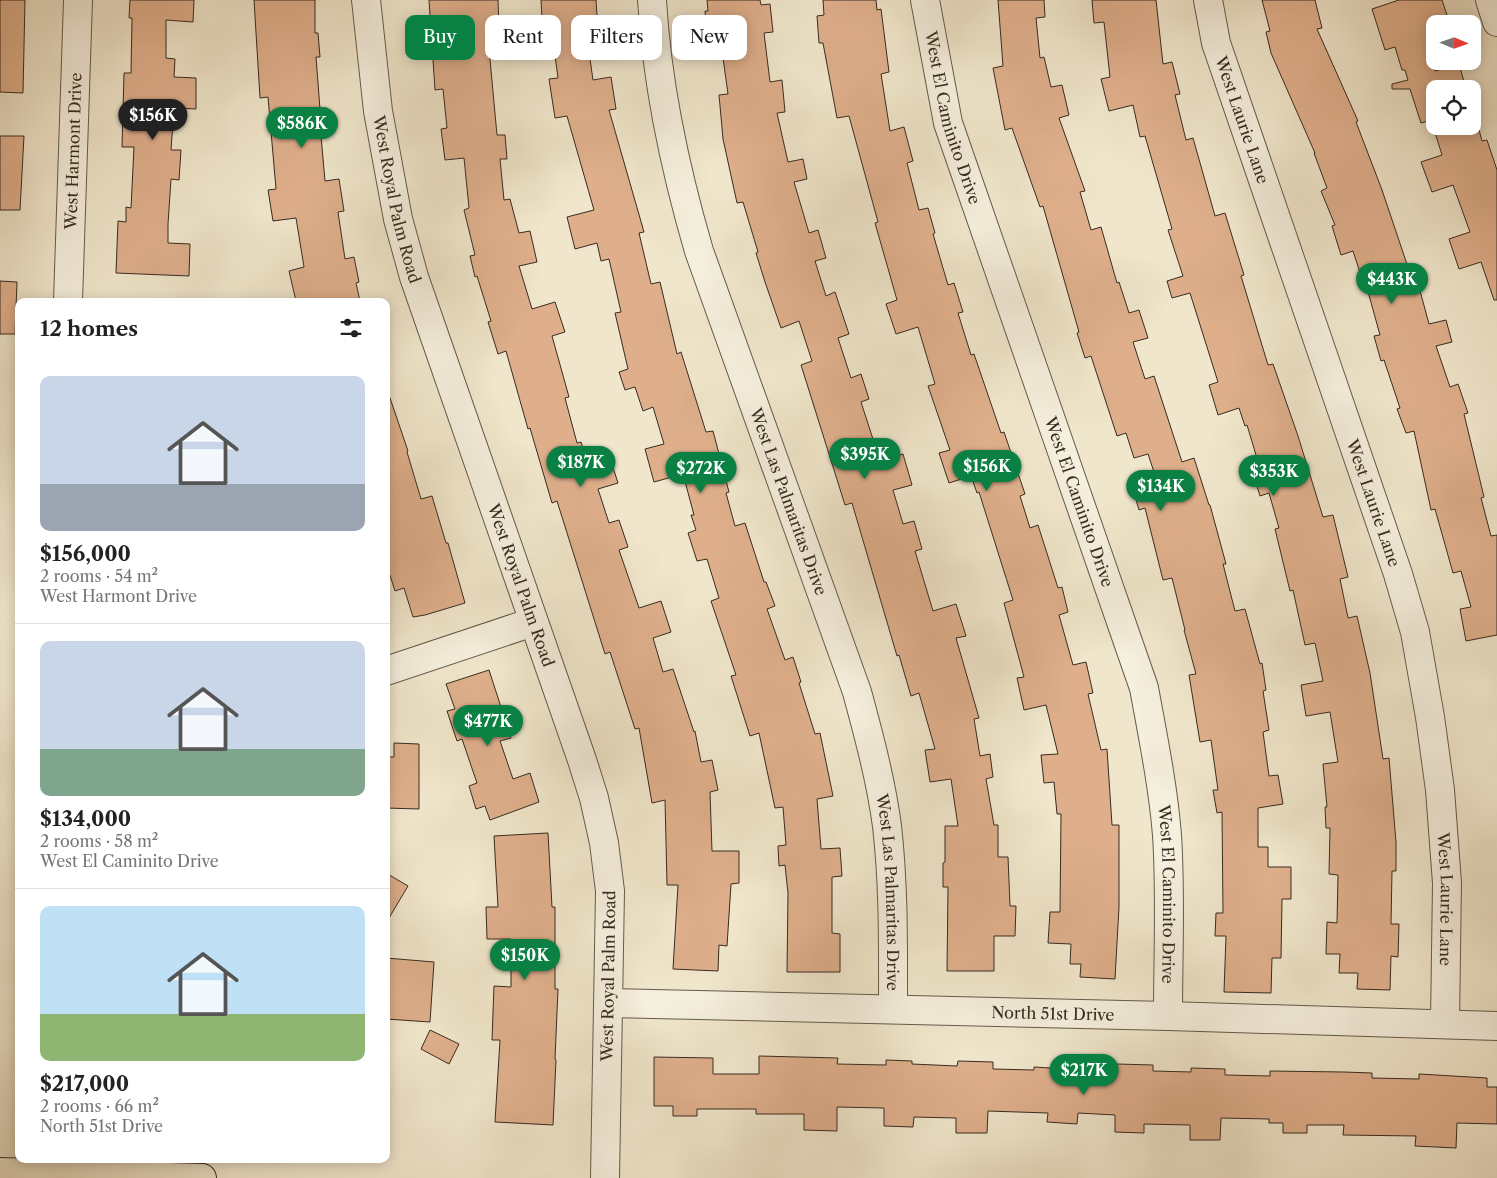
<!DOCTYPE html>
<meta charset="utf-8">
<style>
body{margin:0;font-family:"Libre Caslon Text",serif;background:#f2f2f2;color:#222;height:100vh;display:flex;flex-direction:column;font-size:19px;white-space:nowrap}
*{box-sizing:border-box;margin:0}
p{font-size:16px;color:#767676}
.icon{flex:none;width:28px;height:28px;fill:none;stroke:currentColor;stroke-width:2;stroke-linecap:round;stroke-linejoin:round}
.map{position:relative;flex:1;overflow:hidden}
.details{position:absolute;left:15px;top:298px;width:375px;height:865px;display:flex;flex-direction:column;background:#fff;border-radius:10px;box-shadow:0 2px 12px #0003}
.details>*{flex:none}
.hud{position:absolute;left:405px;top:15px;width:475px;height:45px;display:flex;gap:10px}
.needle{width:32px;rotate:92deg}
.fabs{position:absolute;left:1426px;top:15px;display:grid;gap:10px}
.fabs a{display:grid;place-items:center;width:55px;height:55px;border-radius:10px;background:#fff;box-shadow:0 2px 12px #0003;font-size:25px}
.price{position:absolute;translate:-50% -42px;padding:0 11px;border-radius:18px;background:#0b8043;color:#fff;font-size:16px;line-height:32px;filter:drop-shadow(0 1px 2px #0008)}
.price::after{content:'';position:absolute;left:50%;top:30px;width:15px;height:11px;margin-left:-8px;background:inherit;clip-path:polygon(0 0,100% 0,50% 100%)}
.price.selected{background:#222;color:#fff}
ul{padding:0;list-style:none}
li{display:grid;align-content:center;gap:10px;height:265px;padding:0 25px}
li+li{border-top:1px solid #e0e0e0}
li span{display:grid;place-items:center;height:155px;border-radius:10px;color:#555}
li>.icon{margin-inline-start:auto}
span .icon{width:90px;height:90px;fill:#fffc;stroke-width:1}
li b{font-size:21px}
h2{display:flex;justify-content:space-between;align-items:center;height:60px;padding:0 25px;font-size:21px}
.tag{padding:0 18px;border-radius:10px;background:#fff;box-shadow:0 2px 12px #0003;font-size:18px;line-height:45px}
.tag.selected{background:#0b8043;color:#fff}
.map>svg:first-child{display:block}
</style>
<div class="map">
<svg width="1497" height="1178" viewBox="0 0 1497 1178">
<rect width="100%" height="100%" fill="#f0e6cb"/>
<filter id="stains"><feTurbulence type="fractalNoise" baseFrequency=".004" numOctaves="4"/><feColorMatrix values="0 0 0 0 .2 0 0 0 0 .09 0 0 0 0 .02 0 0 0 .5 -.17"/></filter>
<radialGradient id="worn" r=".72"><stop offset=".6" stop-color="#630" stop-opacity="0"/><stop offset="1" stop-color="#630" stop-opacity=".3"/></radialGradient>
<!-- building -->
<path fill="#dfaf8c" stroke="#372b22" d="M0,0h25l-2,93 -23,-1z
M130,0h64l-1,22 -27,-2v38l9,1 -1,18 22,1v31l-22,-1 -3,42h10l-2,30 -8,-1 -3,45v19l22,1 -1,32 -73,-3 2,-52 8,1v-15l5,1 3,-61h-12l2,-74h7l1,-55h-3z
M254,0h61v33h3l2,24h-4l4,52 7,-1 2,27 -8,1 4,45 14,-2 5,32 -6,1 7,47 9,-2 5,25 -3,1 4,18h-64l-7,-30 15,-4 -8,-49 -23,3 -5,-31 8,-1 -8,-92 -8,1z
M429,0h69l1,27h-12l10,108h8l2,24h-7l4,41 6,-1 9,34 11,-2 7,31 -18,4 13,43 23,-7 10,30 -13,4 17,61 -4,1 12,45 4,-1 5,16 22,-6 10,31 -20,6 11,34 10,-3 9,27 -9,3 20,58 22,-7 10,31 -18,6 10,34 10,-3 21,63 1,-1 6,31 11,-2 6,30 -8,2 2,59h27v32l-8,1 -4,62 -8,-1 -1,26 -45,-2 5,-84h-11l-2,-85 -13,3 -13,-75 -4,1 -25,-77 -5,2 -48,-153 -5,2 -22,-75 -2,1 -22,-78 -8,3 -10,-32 3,-1 -14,-45 -2,1 -5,-21 5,-1 -11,-45 5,-2 -5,-50 -19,2 -4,-31 6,-1 -4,-39 -8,1z
M541,0h55l2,31h-12l7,49 18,-3 5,32 -7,1 35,122 -5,1 12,51 9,-2 17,72 4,-2 25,80 7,-1 16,61 -3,1 9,33 10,-3 19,59h2l9,24 -8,3 18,51 8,-3 8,25 -2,1 16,51 5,-1 13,63 -16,3 4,50 19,-1 2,28 -10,1v56l8,1v38h-53l1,-79 -3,-28 -6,1 -1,-20 8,-1 -3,-38 -8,1 -16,-75 -9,3 -19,-60 5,-1 -25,-74 8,-3 -12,-39 -10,2 -9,-28 8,-3 -5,-15h3l-11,-41 -29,8 -9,-33 19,-5 -11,-37 -10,4 -8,-24 -10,3 -6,-18 9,-3 -13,-56 6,-1 -12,-53 -8,2 -4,-18 -22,6 -8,-32 27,-7 -27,-94 -12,2 -6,-39 9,-1 -6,-45 -9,1z
M707,0h53l1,5 9,-1 3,28 -9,1 6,49 12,-2 3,32 -8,1 11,49 15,-3 4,20 -13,3 15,51 9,-3 8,28 -11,3 11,35 9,-4 14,42 -11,4 13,40 10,-4 8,25 -8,3 19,59 23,-7 9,31 -19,5 10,34 11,-3 8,28 -7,2 18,60 23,-7 10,32 -10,2 23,80 -5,1 6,37 10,-2 3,23 -7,2 8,46h4v32h10l2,49h6l-1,30h-21v35h-47l1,-84h-5v-24l2,-1v-36h13l-7,-47 -21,3 -5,-32 10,-1 -16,-56 -8,3 -12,-41 -2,1 -45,-153 -7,2 -44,-140 11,-4 -13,-40 -18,7 -16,-46 -9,-29 2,-1 -15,-50 -6,1 -14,-64 -4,-44 9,-1 -8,-58 -13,2 -2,-27h3z
M823,0h53l1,10 4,-1 8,63 -8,2 9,57 14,-4 9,34 -6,2 12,47 9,-2 7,25 -2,1 15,51 6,-2 9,29 -5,1 13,42 3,-1 27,79 3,-1 21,62 -5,2 10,32 8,-3 20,63 4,-1 6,25 -9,3 14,50 13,-3 7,31 -5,1 13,56 6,-1 5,76h7v82l-4,72 -35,-2 1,-13h-11l1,-20 -23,-1 2,-31h10l1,-98h-4l-3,-32 -10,1 -3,-28 17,-1 -12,-49 -22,5 -7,-32 7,-1 -20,-74 9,-3 -34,-108 -2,1 -6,-17 -22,7 -10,-30 11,-3 -22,-64 7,-2 -17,-57 -22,7 -10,-30 11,-4 -22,-77 3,-1 -29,-106 -12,2 -14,-75h-4l-2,-27 7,-1z
M998,0h46l1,17 -9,1 4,40 4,-1 7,30 11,-2 7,30 -10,3 26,73 -5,1 11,38 10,-3 16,56 2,-1 10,31 10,-3 9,28 -15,4 12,37 9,-3 28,86 12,-4 15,47h1l16,59h-3l12,47 10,-2 15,55 2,-1 4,27 -3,1 6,39 -6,2 6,44 9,-1 5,29 -25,4v39h10v20h23v32h-9l-1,59h-9l-1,35 -47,-1 2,-56h-11l1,-23h7l-1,-101 -5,1 -4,-23h5l-7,-50 -11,2 -11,-67 7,-1 -12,-44h1l-13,-52 -9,2 -18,-72 -6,2 -5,-17 24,-9 -10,-30 -14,4 -8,-25 -9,3 -26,-80 -6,2 -8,-25 2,-1 -36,-126 -3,1 -28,-79 -7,2 -12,-62 10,-2z
M1092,0h64l7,64 9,-2 8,32 -5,1 11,45 7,-2 22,78 10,-3 19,62 -3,1 27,89 5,-1 25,72 25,81 10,-2 15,62 -8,2 8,39 9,-2 13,57 13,86 6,-1 7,84v29h-4l-1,53h8l-1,33 -7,-1 -1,34 -33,-1 1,-16h-19l1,-19h-14l1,-32 10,1 1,-48 -9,-1 1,-46h-4l-1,-21h2l-4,-43 15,-2 -8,-50 -24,4 -5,-31 22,-4 -8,-38 -10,2 -12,-55 -3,1 -15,-62 4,-1 -10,-35 -9,3 -9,-29 8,-2 -12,-40 -2,1 -6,-18 -21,7 -9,-30 9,-3 -28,-89 -18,5 -5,-17 16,-5 -15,-46 4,-1 -27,-93 -5,1 -7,-32 -24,6 -8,-32 9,-2 -6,-55 -10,1z
M1262,0h53l7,28 -5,1 41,92 -2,1 26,68 33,98 4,-1 10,37 17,-4 6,22 -16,4 14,41 8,-3 10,29 -4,1 20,83 -3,1 10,38 6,-1v100l-31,6 -6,-32 11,-2 -10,-36 -8,2 -18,-64 -4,1 -17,-79 -8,2 -9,-24 3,-1 -16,-48 -3,1 -7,-25 6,-1 -13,-47h-2l-12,-37 -12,4 -9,-29 3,-1 -14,-34 6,-3 -13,-35h1l-44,-100 -5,-21 4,-1z
M1399,0h43l8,24h-15v47l24,-7 7,25h-31v30l-14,4 -11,-34h-18v-5l16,-4 -3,-10h-3l-7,-23 -10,3 -13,-41z
M1433,126h45l4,15 5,-1 10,30v130h-3l-13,-38 -22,7 -10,-30 21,-7 -17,-47 -21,7 -11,-30 21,-7z
M0,136h24l-4,74h-20z
M0,281l17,1 -2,52h-15z
M389,395l19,56 -1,1 14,47 11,-3 14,47h2l17,60 -40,12 -12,2 -9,-29 -9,3 -9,-28v-167z
M489,670l22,68 -11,3 13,38 17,-6 9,29 -49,18 -5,-14 -9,3 -7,-23 8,-3 -15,-44 -5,2 -10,-30 8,-2 -9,-25z
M394,743l25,1v65l-33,-1v-51h8z
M548,833l4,74h3v82h3l-3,70 1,1 -3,65 -58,-3 5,-82h-8l2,-54 17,1v-48h-24l-1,-32h12l-4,-71z
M386,873l22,13 -22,37z
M386,958l48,4 -4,60 -44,-3z
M430,1030l29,14 -10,20 -28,-15z
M759,1056l79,2 -1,6 49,1v-5l26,1v3l45,2 1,-5 35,1v7l41,1v-3l82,5 1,-8 36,1v6l38,1v-4l34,1v6l45,1v-5l74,1 28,1v5l47,1v-5l68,4v9h10v37l-40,-1 -1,25 -41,-2 1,-10 -73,-1 1,-10h-37v8h-24v-10h-14v-4l-48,-1 -1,22h-30v-15l-46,-1v9l-29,-1v-17l-37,-2 -1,11 -30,-2 1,-9 -60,-2 -1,22h-31v-15l-42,-1 -1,10 -29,-1v-18l-47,-1v24l-33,-1v-16h-48v-5h-59v7h-24v-10h-19v-49l59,1v16h46z"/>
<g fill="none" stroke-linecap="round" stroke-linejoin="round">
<defs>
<g id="minor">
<path id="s1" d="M366,0l12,111 20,108 16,58 168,483 12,38 10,45 6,48 -5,287"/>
<path id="s2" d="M652,0c5,86 23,169 47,251l158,441c12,44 24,89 30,134 7,61 6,122 6,183"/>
<path id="s3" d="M925,0l23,123 196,565c9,49 19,98 23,147 4,60 1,121 1,181"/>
<path id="s4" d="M1208,0l8,43 182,531 17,58 15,85 10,73 7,93 -2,140"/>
<path d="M1490,0l7,22"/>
<path id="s5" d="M68,301l10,-301"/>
<path d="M386,671l147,-49"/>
<path id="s6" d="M609,1003l559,13 329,10"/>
</g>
<path id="major" d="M0,1172l202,6"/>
</defs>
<!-- minor casing -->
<use href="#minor" stroke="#655a4c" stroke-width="30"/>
<!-- major casing -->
<use href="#major" stroke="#372b22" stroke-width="30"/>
<!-- minor -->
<use href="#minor" stroke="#f5efdd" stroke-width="28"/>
<!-- major -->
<use href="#major" stroke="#f0e6cb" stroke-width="28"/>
</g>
<g text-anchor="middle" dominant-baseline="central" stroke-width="4" stroke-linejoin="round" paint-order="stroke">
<!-- street labels -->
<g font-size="16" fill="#372b22" stroke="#f5efdd">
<text stroke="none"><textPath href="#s3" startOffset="121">West El Caminito Drive</textPath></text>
<text stroke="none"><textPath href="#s4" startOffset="125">West Laurie Lane</textPath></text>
<text stroke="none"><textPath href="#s5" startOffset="150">West Harmont Drive</textPath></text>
<text stroke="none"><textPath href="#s1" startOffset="202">West Royal Palm Road</textPath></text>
<text stroke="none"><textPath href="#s2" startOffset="522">West Las Palmaritas Drive</textPath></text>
<text stroke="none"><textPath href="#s3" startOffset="526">West El Caminito Drive</textPath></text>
<text stroke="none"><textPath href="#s4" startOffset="530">West Laurie Lane</textPath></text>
<text stroke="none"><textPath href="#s1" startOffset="608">West Royal Palm Road</textPath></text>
<text stroke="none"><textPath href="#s2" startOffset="928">West Las Palmaritas Drive</textPath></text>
<text stroke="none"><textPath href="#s3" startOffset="931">West El Caminito Drive</textPath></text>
<text stroke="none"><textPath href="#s4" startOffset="935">West Laurie Lane</textPath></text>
<text transform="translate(608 976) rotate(-89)">West Royal Palm Road</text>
<text stroke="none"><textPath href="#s6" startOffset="444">North 51st Drive</textPath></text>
</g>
</g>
<rect width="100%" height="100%" filter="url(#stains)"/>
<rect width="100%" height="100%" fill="url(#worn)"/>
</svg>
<div class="fabs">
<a><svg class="needle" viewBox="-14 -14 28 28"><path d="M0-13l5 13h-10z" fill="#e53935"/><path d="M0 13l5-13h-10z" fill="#767676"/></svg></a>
<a><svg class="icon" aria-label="locate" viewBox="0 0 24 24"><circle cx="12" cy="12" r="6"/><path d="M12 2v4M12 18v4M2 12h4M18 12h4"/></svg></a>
</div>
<b class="price selected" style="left:153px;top:141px">$156K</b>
<b class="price" style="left:302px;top:149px">$586K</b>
<b class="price" style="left:1392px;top:305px">$443K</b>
<b class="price" style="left:865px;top:480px">$395K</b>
<b class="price" style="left:581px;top:488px">$187K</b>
<b class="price" style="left:987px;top:492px">$156K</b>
<b class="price" style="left:701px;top:494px">$272K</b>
<b class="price" style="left:1274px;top:497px">$353K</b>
<b class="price" style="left:1161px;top:512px">$134K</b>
<b class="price" style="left:488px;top:747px">$477K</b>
<b class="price" style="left:525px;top:981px">$150K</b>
<b class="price" style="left:1084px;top:1096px">$217K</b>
<div class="hud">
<a class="tag selected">Buy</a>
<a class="tag">Rent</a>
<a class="tag">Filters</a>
<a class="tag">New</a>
</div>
<section class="details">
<h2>12 homes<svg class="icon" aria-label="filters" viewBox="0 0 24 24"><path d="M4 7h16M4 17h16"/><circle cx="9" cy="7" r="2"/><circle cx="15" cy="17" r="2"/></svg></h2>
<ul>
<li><span style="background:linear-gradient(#c9d6e8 70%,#9aa5b1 0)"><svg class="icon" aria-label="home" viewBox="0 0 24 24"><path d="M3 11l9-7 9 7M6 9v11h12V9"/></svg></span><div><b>$156,000</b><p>2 rooms · 54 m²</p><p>West Harmont Drive</p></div></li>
<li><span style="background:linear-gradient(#c9d6e8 70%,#7fa58c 0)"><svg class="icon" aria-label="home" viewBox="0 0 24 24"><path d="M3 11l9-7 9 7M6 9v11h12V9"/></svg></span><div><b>$134,000</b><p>2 rooms · 58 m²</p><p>West El Caminito Drive</p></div></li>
<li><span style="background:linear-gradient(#bfe0f5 70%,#8fb573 0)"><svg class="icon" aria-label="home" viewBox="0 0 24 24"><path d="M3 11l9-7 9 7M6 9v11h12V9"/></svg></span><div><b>$217,000</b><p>2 rooms · 66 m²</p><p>North 51st Drive</p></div></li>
</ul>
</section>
</div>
